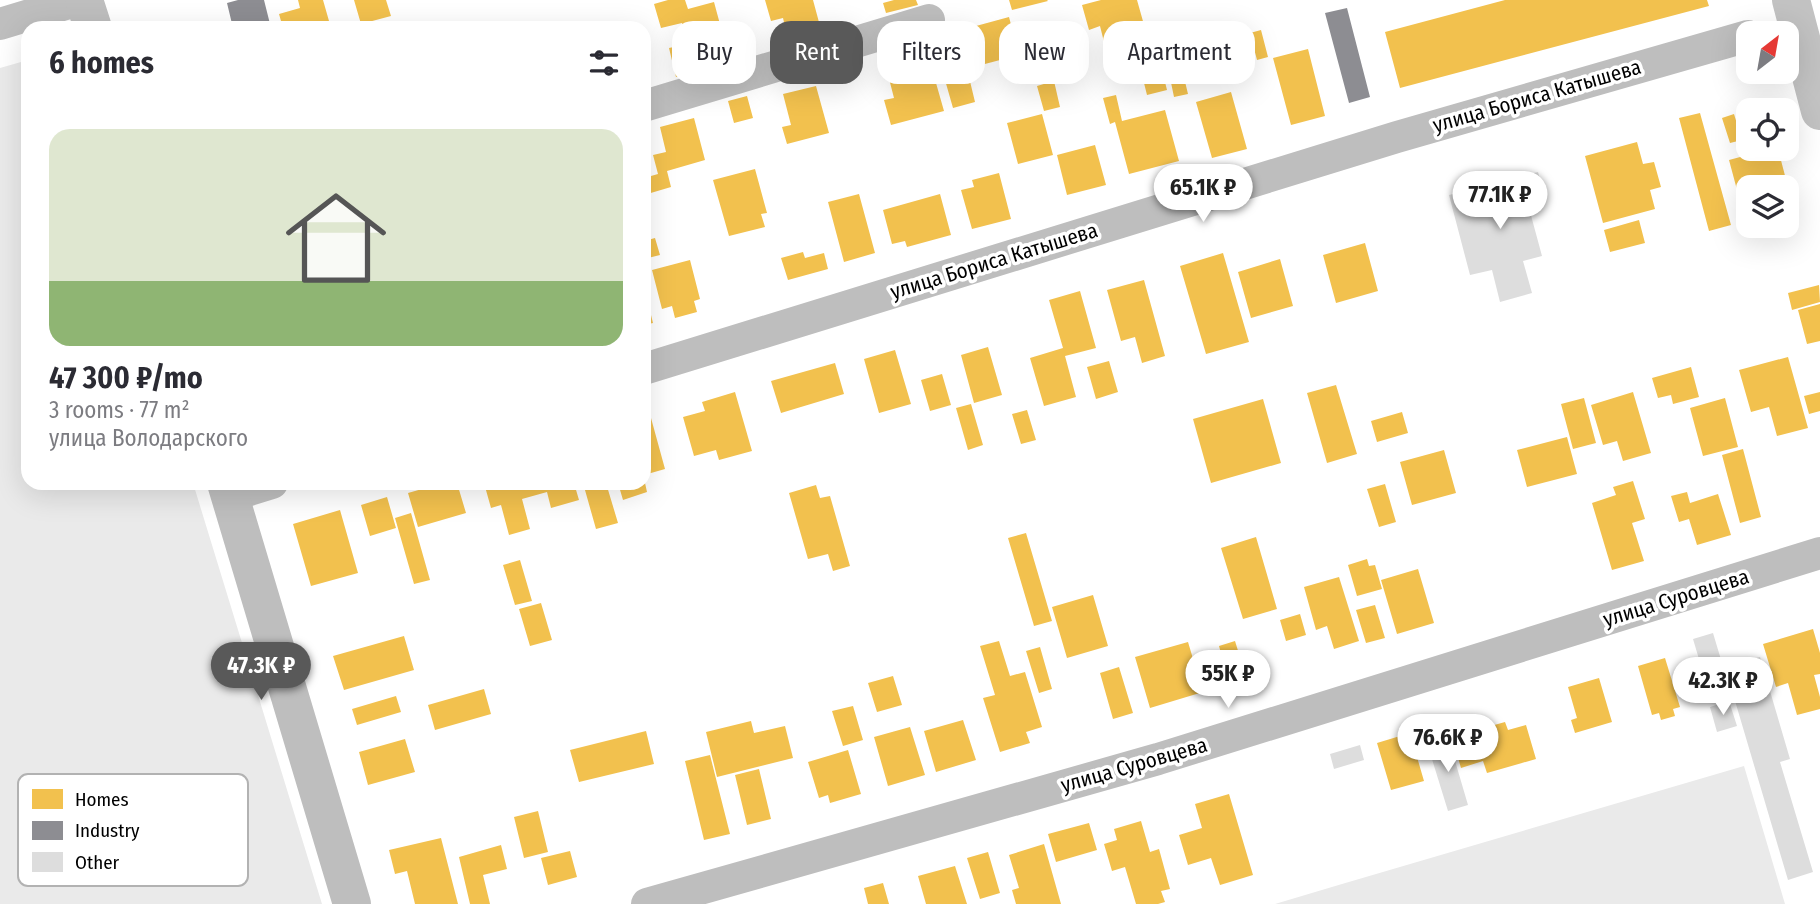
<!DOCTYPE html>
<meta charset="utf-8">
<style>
body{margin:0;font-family:"Fira Sans Condensed",sans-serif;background:#f2f2f3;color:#2b2b33;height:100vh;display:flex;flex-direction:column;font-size:26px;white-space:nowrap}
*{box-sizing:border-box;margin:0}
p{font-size:23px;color:#7c7c81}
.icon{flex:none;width:38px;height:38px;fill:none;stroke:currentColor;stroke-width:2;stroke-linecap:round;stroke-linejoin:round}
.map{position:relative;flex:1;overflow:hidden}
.side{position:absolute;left:21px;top:21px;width:630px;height:469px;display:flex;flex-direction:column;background:#fff;border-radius:21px;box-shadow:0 7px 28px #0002}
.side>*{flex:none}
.top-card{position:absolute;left:672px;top:21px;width:665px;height:63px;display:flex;gap:14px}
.needle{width:46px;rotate:31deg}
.fabs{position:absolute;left:1736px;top:21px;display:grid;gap:14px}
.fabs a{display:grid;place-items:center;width:63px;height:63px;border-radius:14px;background:#fff;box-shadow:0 7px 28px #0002;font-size:35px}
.price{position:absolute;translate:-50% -60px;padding:0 16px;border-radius:24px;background:#fff;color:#222;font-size:23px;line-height:46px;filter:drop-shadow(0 2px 4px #0008)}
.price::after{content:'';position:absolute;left:50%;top:42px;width:21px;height:16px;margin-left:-10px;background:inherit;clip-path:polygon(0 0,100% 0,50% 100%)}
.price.selected{background:#595959;color:#fff}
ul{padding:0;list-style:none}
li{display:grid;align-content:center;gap:14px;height:371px;padding:0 28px}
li+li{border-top:2px solid #e1e1e2}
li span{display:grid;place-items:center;height:217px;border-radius:21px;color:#555}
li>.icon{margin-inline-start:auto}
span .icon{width:126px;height:126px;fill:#fffc;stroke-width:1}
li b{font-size:30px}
h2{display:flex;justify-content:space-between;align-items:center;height:84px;padding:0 28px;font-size:30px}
.tag{padding:0 24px;border-radius:21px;background:#fff;box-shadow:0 7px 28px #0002;font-size:24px;line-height:63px}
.tag.selected{background:#595959;color:#fff}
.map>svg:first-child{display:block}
</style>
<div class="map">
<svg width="1820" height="904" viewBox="0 0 1820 904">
<rect width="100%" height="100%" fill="#fff"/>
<!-- green -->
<path fill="#eaeaea" d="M28,60v423h165l129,421h-322v-836z
M1744,766l41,138h-510l67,-20z"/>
<!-- homes -->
<path fill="#f2c14e" d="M298,0h25l8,28h-48l-4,-14 21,-6z
M354,0h32l5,16 -30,8z
M668,0h17l3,9 26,-7 14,52 -35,9 -11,-40 -21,5 -7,-24z
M765,0h48l7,26 -33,9 -4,-17 -12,3z
M894,0h22l2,5 -32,8 -3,-10z
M1009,0h38l1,1 -36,9z
M1101,0h36l11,39 -42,11 -6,-24 -11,4 -7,-25z
M1505,0h202l2,6 -309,82 -15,-56z
M1009,17l10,38 -53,14 -8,-32 20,-6 -2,-5z
M747,27l7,27 -20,5 -7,-27z
M1261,30l7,27 -11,3 -7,-27z
M683,45l7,28 -14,4 -7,-29z
M1308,49l17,67 -34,9 -18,-67z
M928,55l16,56 -53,14 -7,-25 10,-2 -8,-31z
M1181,65l7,29 -14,3 -6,-29z
M1162,70l5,20 -20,5 -5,-20z
M968,73l7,29 -22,6 -8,-28z
M1054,81l6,26 -16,4 -7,-25z
M816,86l13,47 -42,11 -5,-17 9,-2 -8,-31z
M1231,92l16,57 -35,9 -16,-56z
M1116,95l6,26 43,-11 14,51 -50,13 -14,-52 -5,2 -7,-26z
M747,96l6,22 -19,5 -6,-22z
M1700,113l31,112 -22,6 -30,-113z
M1042,114l11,41 -35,9 -11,-41z
M1734,114l8,26 -12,3 -8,-25z
M694,118l11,42 -38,11 4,16 -27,8v-17l14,-4 -5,-19 13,-3 -6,-25z
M1637,142l6,22 11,-2 7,25 -11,3 5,19 -52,14 -18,-67z
M1095,145l11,40 -39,10 -10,-40z
M1770,149h8l10,38h-40v12l-8,2 -11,-41z
M755,169l12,44 -6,1 4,13 -36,9 -16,-56z
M999,173l12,46 -39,10 -11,-39 13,-3 -2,-7z
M859,194l16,59 -31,9 -16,-60z
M940,194l11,41 -44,12 -2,-6 -13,3 -9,-34z
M1639,220l6,23 -35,9 -6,-22z
M655,238l5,17 -16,4v-18z
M1365,243l13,48 -42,12 -13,-48z
M803,252l2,6 19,-5 4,16 -40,11 -7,-22z
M1223,253l26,89 -43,12 -26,-88z
M1280,259l13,47 -42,12 -13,-46z
M690,260l10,39 -6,2 3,11 -22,6 -3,-12 -10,3 -10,-39z
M1144,280l21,76 -23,7 -7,-26 -14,4 -14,-51z
M1819,285l1,17 -28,8 -4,-17z
M645,291l8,32 -9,2v-33z
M1080,291l16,57 -31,8 11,41 -32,9 -14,-48 33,-10 -14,-48z
M1820,304v37l-13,3 -9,-34z
M988,347l14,48 -28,8 -13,-48z
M895,350l16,54 -32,9 -15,-54z
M1788,357l20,71 -31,8 -8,-29 -18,5 -12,-42z
M1109,361l9,31 -22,7 -9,-32z
M835,363l9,31 -63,19 -10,-32z
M1691,367l8,30 -26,7 -2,-9 -13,3 -6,-20z
M942,374l9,31 -21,6 -9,-31z
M1336,385l21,69 -30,9 -20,-70z
M735,392l17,59 -33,9 -3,-10 -22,6 -11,-39 22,-6 -3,-9z
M1633,392l18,61 -28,8 -6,-20 -14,4 -12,-40z
M1820,392v19l-11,3 -5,-18z
M1584,398l12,45 -23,6 -12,-45z
M1725,398l13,49 -35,9 -13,-48z
M1263,399l18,64 -70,20 -18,-64z
M971,404l12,41 -15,5 -12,-42z
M1027,410l9,30 -15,4 -9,-30z
M1402,412l6,21 -31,9 -6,-21z
M651,418l14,51 -21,6v-55z
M1567,437l10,37 -50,13 -10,-37z
M1743,449l18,68 -21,6 -18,-68z
M1444,450l12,43 -44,12 -12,-43z
M1633,481l12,38 -13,4 12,38 -32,9 -20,-67 24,-8 -3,-8z
M443,483h14l9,30 -48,14 -10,-34z
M484,483h90l5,17 -28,8 -4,-16 -25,7 8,30 -21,6 -8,-30 -10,3z
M583,483h23l12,40 -22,6z
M618,483h27l2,9 -24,8z
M1385,484l11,38 -17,5 -12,-38z
M816,485l4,13 10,-2 20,70 -17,5 -5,-17 -20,5 -19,-66z
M1687,492l3,11 28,-9 13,41 -34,10 -8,-26 -10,3 -8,-26z
M387,497l9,31 -26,8 -9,-31z
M340,510l18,63 -47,13 -18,-62z
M411,513l19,67 -16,4 -19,-66z
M1026,533l26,88 -18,5 -26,-88z
M1256,537l21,72 -34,10 -22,-71z
M1367,559l2,7 6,-1 7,24 -25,7 -9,-31z
M520,560l12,41 -17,4 -12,-40z
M1418,569l16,54 -37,11 -16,-54z
M1339,577l20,64 -25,8 -7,-23 -11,4 -12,-43z
M1093,595l15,51 -41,12 -15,-51z
M541,603l11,37 -22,6 -11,-37z
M1375,605l10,33 -19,5 -10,-33z
M1300,614l6,21 -20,6 -6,-21z
M1813,629l7,24v21l-6,1 6,22v12l-23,6 -9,-32 -12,4 -13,-43z
M404,636l10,34 -70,20 -11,-34z
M999,641l11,35 15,-4 17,55 -16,5 4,11 -30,9 -17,-54 12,-3 -15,-49z
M1235,641l9,29 -17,5 -8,-29z
M1188,642l15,50 -53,16 -15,-51z
M1040,647l12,42 -13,4 -13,-42z
M1665,658l15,49 -7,2 2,7 -14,4 -2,-7 -7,2 -14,-49z
M1119,667l14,46 -20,6 -13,-46z
M893,676l9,29 -25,7 -9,-29z
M1599,678l13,44 -37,11 -4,-13 6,-2 -9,-31z
M484,689l7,25 -56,16 -7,-25z
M396,696l5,16 -44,13 -5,-16z
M853,706l10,34 -20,6 -11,-35z
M963,720l13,40 -40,12 -12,-41z
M751,721l3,12 31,-7 8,32 -76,19 -11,-45z
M1505,722l3,8 18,-5 10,34 -49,14 -4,-12 -22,7 -9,-31z
M910,727l15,48 -37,11 -14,-49z
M646,731l8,33 -75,18 -9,-32z
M1410,733l14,48 -33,9 -14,-47z
M405,739l10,33 -47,13 -9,-33z
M848,750l13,44 -31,9 -2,-8 -9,3 -11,-36z
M710,755l20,79 -26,6 -19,-79z
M759,769l12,50 -24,6 -12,-50z
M1229,794l24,81 -33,10 -9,-27 -23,7 -9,-30 23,-7 -7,-24z
M538,811l10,41 -24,6 -10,-41z
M1141,821l9,31 9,-3 11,40 -9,2 4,11 -7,2h-22l-11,-37 -13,4 -8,-27 13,-4 -3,-11z
M1089,823l8,27 -41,12 -8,-28z
M441,838l17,66h-43l-8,-33 -12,3 -6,-24z
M1044,844l17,60h-45l-4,-14 7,-2 -10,-33z
M501,845l6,24 -24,6 7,29h-20l-11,-47z
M570,851l7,26 -29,8 -7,-27z
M988,852l12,41 -20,6 -13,-41z
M955,866l12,38h-41l-8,-28z
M883,883l6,21h-21l-4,-16z"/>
<!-- industry -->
<path fill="#8d8d92" d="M238,0h26l7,28h-38l-6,-25z
M1347,8l23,89 -21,6 -24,-90z"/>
<!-- building -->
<path fill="#ddd" d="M1538,172l8,31 -17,5 13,48 -19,5 9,32 -32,9 -8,-32 -22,5 -21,-80z
M1713,633l18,60 -16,5 -4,-14 -4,2 -14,-47z
M1760,657l30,102 -10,3 33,110 -25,8 -63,-213z
M1729,701l8,25 -20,6 -7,-25z
M1448,737l20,68 -20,6 -21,-68z
M1360,745l4,15 -30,9 -4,-15z"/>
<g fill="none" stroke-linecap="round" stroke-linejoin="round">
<!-- minor -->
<path stroke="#bebebe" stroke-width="32" d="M0,24l79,-24
M644,106l285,-86
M644,369l753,-232 351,-101
M230,496l42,-13
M647,904l511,-145 662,-206"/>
<!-- tertiary -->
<path stroke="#bebebe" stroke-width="38" d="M84,0l9,28
M226,483l126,421"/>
<!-- secondary -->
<path stroke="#c2c2c2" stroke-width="38" d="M1791,0l29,111"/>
</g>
<g text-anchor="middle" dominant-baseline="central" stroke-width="7" stroke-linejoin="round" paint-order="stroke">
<!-- street labels -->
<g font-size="21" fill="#000" stroke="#fff">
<text transform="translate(1537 96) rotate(-16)">улица Бориса Катышева</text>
<text transform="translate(994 261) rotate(-17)">улица Бориса Катышева</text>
<text transform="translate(1676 598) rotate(-17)">улица Суровцева</text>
<text transform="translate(1134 765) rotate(-16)">улица Суровцева</text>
</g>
</g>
<!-- legend -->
<rect x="18" y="774" width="230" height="112" rx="10" fill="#fff" stroke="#b2b2b2" stroke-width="2"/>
<rect x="32" y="789" width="31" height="20" fill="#f2c14e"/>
<rect x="32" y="821" width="31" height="19" fill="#8d8d92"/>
<rect x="32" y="852" width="31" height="20" fill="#ddd"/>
<g font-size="19" fill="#000">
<text x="75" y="806">Homes</text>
<text x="75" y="837">Industry</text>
<text x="75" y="869">Other</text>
</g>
</svg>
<div class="fabs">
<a><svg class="needle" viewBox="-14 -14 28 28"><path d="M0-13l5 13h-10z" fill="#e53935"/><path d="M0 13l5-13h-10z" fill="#7c7c81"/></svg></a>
<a><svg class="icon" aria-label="locate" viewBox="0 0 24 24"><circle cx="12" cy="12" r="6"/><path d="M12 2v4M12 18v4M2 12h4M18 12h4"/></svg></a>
<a><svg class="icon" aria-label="layers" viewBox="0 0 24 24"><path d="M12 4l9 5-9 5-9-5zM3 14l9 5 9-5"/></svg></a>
</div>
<b class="price" style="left:1203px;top:224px">65.1K ₽</b>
<b class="price" style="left:1500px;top:231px">77.1K ₽</b>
<b class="price selected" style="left:261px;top:702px">47.3K ₽</b>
<b class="price" style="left:1228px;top:710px">55K ₽</b>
<b class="price" style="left:1723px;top:717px">42.3K ₽</b>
<b class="price" style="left:1448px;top:774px">76.6K ₽</b>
<div class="top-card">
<a class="tag">Buy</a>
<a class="tag selected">Rent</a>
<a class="tag">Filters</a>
<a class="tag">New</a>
<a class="tag">Apartment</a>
</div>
<section class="side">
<h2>6 homes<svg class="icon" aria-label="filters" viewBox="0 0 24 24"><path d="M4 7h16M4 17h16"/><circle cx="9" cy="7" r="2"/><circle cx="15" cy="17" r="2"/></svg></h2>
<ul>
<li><span style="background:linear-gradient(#dfe7d0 70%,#8fb573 0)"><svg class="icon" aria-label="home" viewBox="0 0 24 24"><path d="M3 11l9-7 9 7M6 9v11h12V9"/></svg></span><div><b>47 300 ₽/mo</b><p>3 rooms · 77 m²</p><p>улица Володарского</p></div></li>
</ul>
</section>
</div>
